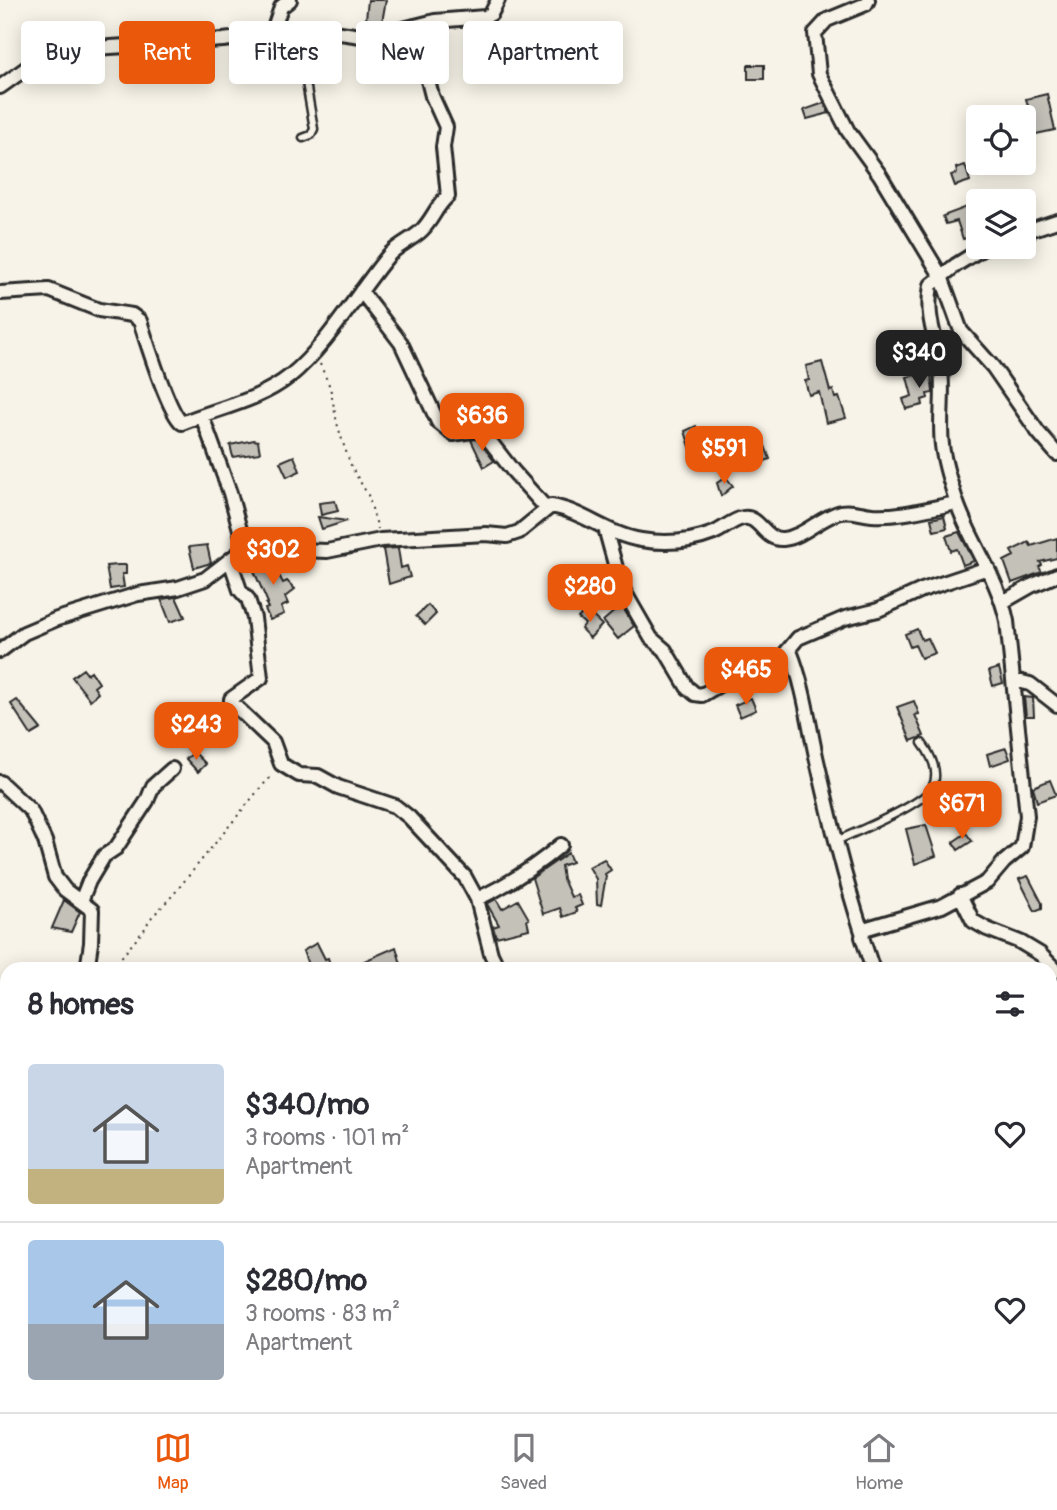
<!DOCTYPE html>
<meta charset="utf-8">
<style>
body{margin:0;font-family:Pangolin,sans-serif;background:#f7f7f7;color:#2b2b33;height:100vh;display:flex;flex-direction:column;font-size:26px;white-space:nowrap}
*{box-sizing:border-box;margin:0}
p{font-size:23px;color:#7c7c81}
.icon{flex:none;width:38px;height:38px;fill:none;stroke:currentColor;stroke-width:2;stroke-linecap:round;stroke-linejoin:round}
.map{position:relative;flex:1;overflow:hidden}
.panel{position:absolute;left:0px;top:962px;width:1057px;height:450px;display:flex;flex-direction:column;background:#fff;border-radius:21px 21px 0 0;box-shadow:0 4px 18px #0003}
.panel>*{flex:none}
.banner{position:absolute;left:21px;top:21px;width:700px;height:63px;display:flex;gap:14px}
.fabs{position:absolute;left:966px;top:105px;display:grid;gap:14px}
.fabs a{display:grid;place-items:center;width:70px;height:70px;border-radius:7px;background:#fff;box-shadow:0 4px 18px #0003;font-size:35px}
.price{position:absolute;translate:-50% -60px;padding:0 16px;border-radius:14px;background:#ea580c;color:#fff;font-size:23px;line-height:46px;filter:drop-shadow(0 2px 4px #0008)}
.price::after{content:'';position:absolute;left:50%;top:42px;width:21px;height:16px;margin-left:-10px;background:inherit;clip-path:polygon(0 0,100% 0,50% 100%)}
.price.selected{background:#222;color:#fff}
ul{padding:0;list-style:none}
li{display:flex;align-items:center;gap:21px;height:175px;padding:0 28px}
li+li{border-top:2px solid #e1e1e2}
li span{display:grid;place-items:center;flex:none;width:196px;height:140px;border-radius:7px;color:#555}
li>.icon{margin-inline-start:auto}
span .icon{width:84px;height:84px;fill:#fffc;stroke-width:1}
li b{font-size:30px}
h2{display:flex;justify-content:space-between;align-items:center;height:84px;padding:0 28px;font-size:30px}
.pill{padding:0 24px;border-radius:7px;background:#fff;box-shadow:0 4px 18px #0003;font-size:24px;line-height:63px}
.pill.selected{background:#ea580c;color:#fff}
.tab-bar{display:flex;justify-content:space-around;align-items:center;height:98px;border-top:2px solid #e1e1e2;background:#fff;font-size:19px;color:#7c7c81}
.tab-bar a{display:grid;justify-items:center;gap:4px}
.tab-bar .selected{color:#ea580c}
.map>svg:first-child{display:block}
</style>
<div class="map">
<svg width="1057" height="1412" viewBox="0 0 1057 1412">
<rect width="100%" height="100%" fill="#f7f3e8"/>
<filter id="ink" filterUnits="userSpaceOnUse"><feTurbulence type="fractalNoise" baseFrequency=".0143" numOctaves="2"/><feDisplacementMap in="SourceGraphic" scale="14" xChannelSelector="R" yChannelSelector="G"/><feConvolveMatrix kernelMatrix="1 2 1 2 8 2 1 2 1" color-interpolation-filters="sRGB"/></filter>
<g filter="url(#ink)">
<!-- building -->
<path fill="#c4c1b9" stroke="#2b2b2b" stroke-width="2" d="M368,0h18l-4,22 -16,-3z
M748,65h16v14h-16z
M1047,94l8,36 -24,5 -6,-28 3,-1 -2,-7z
M824,103l5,10 -22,6 -3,-9z
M965,165l5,16 -15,5 -4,-11 6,-2 -1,-5z
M975,204l3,10v21l-15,4 -6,-18 -11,3 -3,-8z
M822,362l8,29 3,-1 2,8 4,-1 7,21 -20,5 -7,-31 -10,3 -4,-14 4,-1 -3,-14z
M926,373v2l5,-1 2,19 -6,1 1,4 -6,2 1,5 -17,4 -3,-10 9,-3 -5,-19z
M696,426l12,26 -15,4 -8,-25z
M476,439l3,2 15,20 -10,6 -13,-27z
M254,440l4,1 2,12 -27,4 -3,-12z
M765,446l5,13 -17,7 -5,-14z
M294,456l6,15 -13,6 -7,-15z
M726,477l7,9 -12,10 -4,-13z
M335,501l3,10 -17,4 -2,-12z
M944,516l3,12 -13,3 -3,-12z
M318,517l29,4 -25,8z
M959,532l15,29 -11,4 -6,-16 -6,2 -5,-15z
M1057,538v20l-17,4 2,3 -3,2 3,5 -30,11 -8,-22 10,-5 -3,-5 18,-9 2,4z
M207,545l4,18 -17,5 -5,-21z
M398,548l3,20 6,-2 3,11 -21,7 -6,-35z
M262,557l14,1 1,5 -4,1 10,19 4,-2 8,8 -10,8 3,7 -7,3 3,7 -14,6 -5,-11 3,-1 -2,-4 2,-1 -14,-32 3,-2v-10h5z
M118,565h8v9h-4l2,13 -14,2 -4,-23z
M176,597l9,20 -15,5 -9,-23z
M620,603l14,23 -16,13 -15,-18 14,-12 -2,-3z
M428,605l8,9 -11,11 -9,-9z
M586,610l16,15 -12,13 -9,-9 4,-5 -7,-6z
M917,629l5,11 6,-2 7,15 -14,5 -6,-13 -5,2 -5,-13z
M999,668l4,15 -10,3 -4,-15z
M83,669l4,5 4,-3 8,12 -5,4 4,6 -8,7 -18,-23z
M1024,697l9,1 1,18h-8z
M751,698l5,12 -16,7 -5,-12z
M17,700l24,29 -10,6 -20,-31z
M914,701l5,13 -4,1 9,21 -13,5 -14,-34z
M188,732l10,9 -9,9 -9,-10z
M1006,748l4,11 -20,7 -3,-12z
M194,752l12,12 -8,8 -12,-13z
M1050,780l6,15 -19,7 -4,-15z
M926,825l10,31 -21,8 -9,-35z
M966,833l6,8 -14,9 -5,-8z
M568,853l4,9 -11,4 2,13 8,18 7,-2 4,10 -7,3 2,4 -14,5 -3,-9 -17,6 -11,-36z
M604,859l7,11 -6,4 1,2 -5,29 -4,-1 -1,-25 -7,-12z
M1028,876l14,27v5l-7,3 -16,-32z
M496,899l6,10 16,-9 11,19 -2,1 2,9 -33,8 -3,-10 6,-2 -12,-21z
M64,900l16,12 -9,20 -19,-4z
M317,943l8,16 3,-1 4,12h-22l-7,-19z
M396,947l5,17 -18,6h-16l-3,-9z"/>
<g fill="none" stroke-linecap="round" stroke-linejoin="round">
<defs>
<path id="service" d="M297,30l17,99 -3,6 -8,3
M836,841c20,-9 86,-36 96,-53 8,-15 -1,-33 -10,-45"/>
<path id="minor" d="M868,0l-2,4 -39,16 -12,13 4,41 29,57 32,44 61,101 20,55 32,36 45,65 19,22
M272,34l9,-27 9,-7
M0,87l42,-30 20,-7 161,-10 90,-11 48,7 34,-5 40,-10 50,-4 6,-3 7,-14
M1024,232l33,-11
M361,291l40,52 37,79 15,12 25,-4 7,5 28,36 34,38
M0,293l49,-3 50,20 33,5 8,6c7,21 28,91 42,102 36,-15 77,-22 108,-47 36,-29 68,-84 98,-120 9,-11 24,-16 34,-26 11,-11 14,-24 26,-34l-5,-49 3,-20 -14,-31 -18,-70
M202,416l28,77 15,55
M605,528l16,58 30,52 14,12 22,37 8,7 7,1 22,-13 59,-26 15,-18 47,-20 33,-8 44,-20 66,-22
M230,560l10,30 8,9 6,19 7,60 -30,21v3l42,40 8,22 18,11 19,1 20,11 57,19 14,11 56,60 12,22 14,55 8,16
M1003,602l28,-16 26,-11
M0,651l24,-18 33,-14 81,-25 40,-6 27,-9 40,-31 82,3 54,-11 105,-6 21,2 12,-4 32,-26c32,5 57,29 90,34 24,4 50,2 73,-7 10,-4 18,-13 29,-15 17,-3 21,23 40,21 21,-2 37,-22 58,-27 13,-2 19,2 31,3 27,2 58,-7 85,-12
M790,651c15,37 19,76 28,114 13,56 26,112 44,167
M1014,680l16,4 27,21
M0,782l31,29 14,30 10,36 10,13 27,20 -1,33 -4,27
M960,895l13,26 14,8 33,13 20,12 17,17
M477,899c31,-14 59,-33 84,-54
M81,901l8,-20 15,-25 12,-8 31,-47 6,-15 19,-17
M873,970l-11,-33 2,-8 78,-23 45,-24 17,-20 18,-15 5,-31 -20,-195c-9,-43 -36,-78 -50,-118 -6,-18 -13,-39 -15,-58 -3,-25 2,-51 -1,-75 -4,-33 -16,-50 -10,-85l25,-20 29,-18
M0,1017l7,-3
M0,1093l7,5
M1050,1148l7,-4
M0,1217l7,-1
M1050,1270l7,8
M0,1374l7,-17
M55,1405l4,7
M180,1405l13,7
M454,1405l11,7
M934,1405l7,7
M296,1412l8,-7
M1054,1412l3,-5"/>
</defs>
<!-- service casing -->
<use href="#service" stroke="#2b2b2b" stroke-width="11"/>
<!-- minor casing -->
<use href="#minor" stroke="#2b2b2b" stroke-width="18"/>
<!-- path -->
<path stroke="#2b2b2b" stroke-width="2" stroke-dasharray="2 5" stroke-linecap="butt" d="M320,364l10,23 7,36 6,20 9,25 16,27 10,34
M118,970l1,-10 25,-30 6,-11 23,-24 88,-108 12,-12
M689,1405l12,4 8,-4
M752,1405l10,7
M817,1405l22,7
M780,1412l16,-7
M862,1412l4,-7"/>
<!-- service -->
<use href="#service" stroke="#f7f3e8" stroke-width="6"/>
<!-- minor -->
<use href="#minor" stroke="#f7f3e8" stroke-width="12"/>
</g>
</g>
</svg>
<div class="fabs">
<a><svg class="icon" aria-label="locate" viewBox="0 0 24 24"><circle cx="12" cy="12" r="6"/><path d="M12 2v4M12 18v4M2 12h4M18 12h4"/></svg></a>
<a><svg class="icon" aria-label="layers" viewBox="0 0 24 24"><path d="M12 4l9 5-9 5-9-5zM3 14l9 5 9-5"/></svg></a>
</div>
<b class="price selected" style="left:919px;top:390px">$340</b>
<b class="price" style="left:482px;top:453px">$636</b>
<b class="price" style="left:724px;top:486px">$591</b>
<b class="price" style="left:273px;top:587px">$302</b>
<b class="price" style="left:590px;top:624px">$280</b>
<b class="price" style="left:746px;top:707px">$465</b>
<b class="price" style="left:196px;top:762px">$243</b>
<b class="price" style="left:962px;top:841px">$671</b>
<div class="banner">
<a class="pill">Buy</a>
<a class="pill selected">Rent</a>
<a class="pill">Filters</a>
<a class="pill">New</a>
<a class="pill">Apartment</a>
</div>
<section class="panel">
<h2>8 homes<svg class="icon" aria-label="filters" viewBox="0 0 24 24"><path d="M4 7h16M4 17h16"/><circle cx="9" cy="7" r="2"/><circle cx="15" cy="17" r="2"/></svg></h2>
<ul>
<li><span style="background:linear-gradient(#c9d6e8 75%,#c2b280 0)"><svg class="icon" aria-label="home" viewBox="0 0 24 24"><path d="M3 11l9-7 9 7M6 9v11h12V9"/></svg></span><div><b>$340/mo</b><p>3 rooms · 101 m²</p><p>Apartment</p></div><svg class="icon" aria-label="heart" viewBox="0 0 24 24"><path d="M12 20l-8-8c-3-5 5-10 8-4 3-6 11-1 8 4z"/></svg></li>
<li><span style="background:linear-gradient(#a9c7e8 60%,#9aa5b1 0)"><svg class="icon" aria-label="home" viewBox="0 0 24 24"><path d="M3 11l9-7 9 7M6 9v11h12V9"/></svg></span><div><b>$280/mo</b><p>3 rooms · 83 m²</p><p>Apartment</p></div><svg class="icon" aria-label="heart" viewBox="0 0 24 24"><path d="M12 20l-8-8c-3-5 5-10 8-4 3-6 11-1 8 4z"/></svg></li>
</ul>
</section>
</div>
<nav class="tab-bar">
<a class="selected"><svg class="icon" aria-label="map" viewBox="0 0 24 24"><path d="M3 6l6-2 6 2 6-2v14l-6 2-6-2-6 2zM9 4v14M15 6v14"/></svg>Map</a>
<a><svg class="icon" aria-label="saved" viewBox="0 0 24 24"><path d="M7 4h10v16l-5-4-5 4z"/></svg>Saved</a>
<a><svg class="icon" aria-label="home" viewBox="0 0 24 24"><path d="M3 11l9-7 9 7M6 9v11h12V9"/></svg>Home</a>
</nav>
